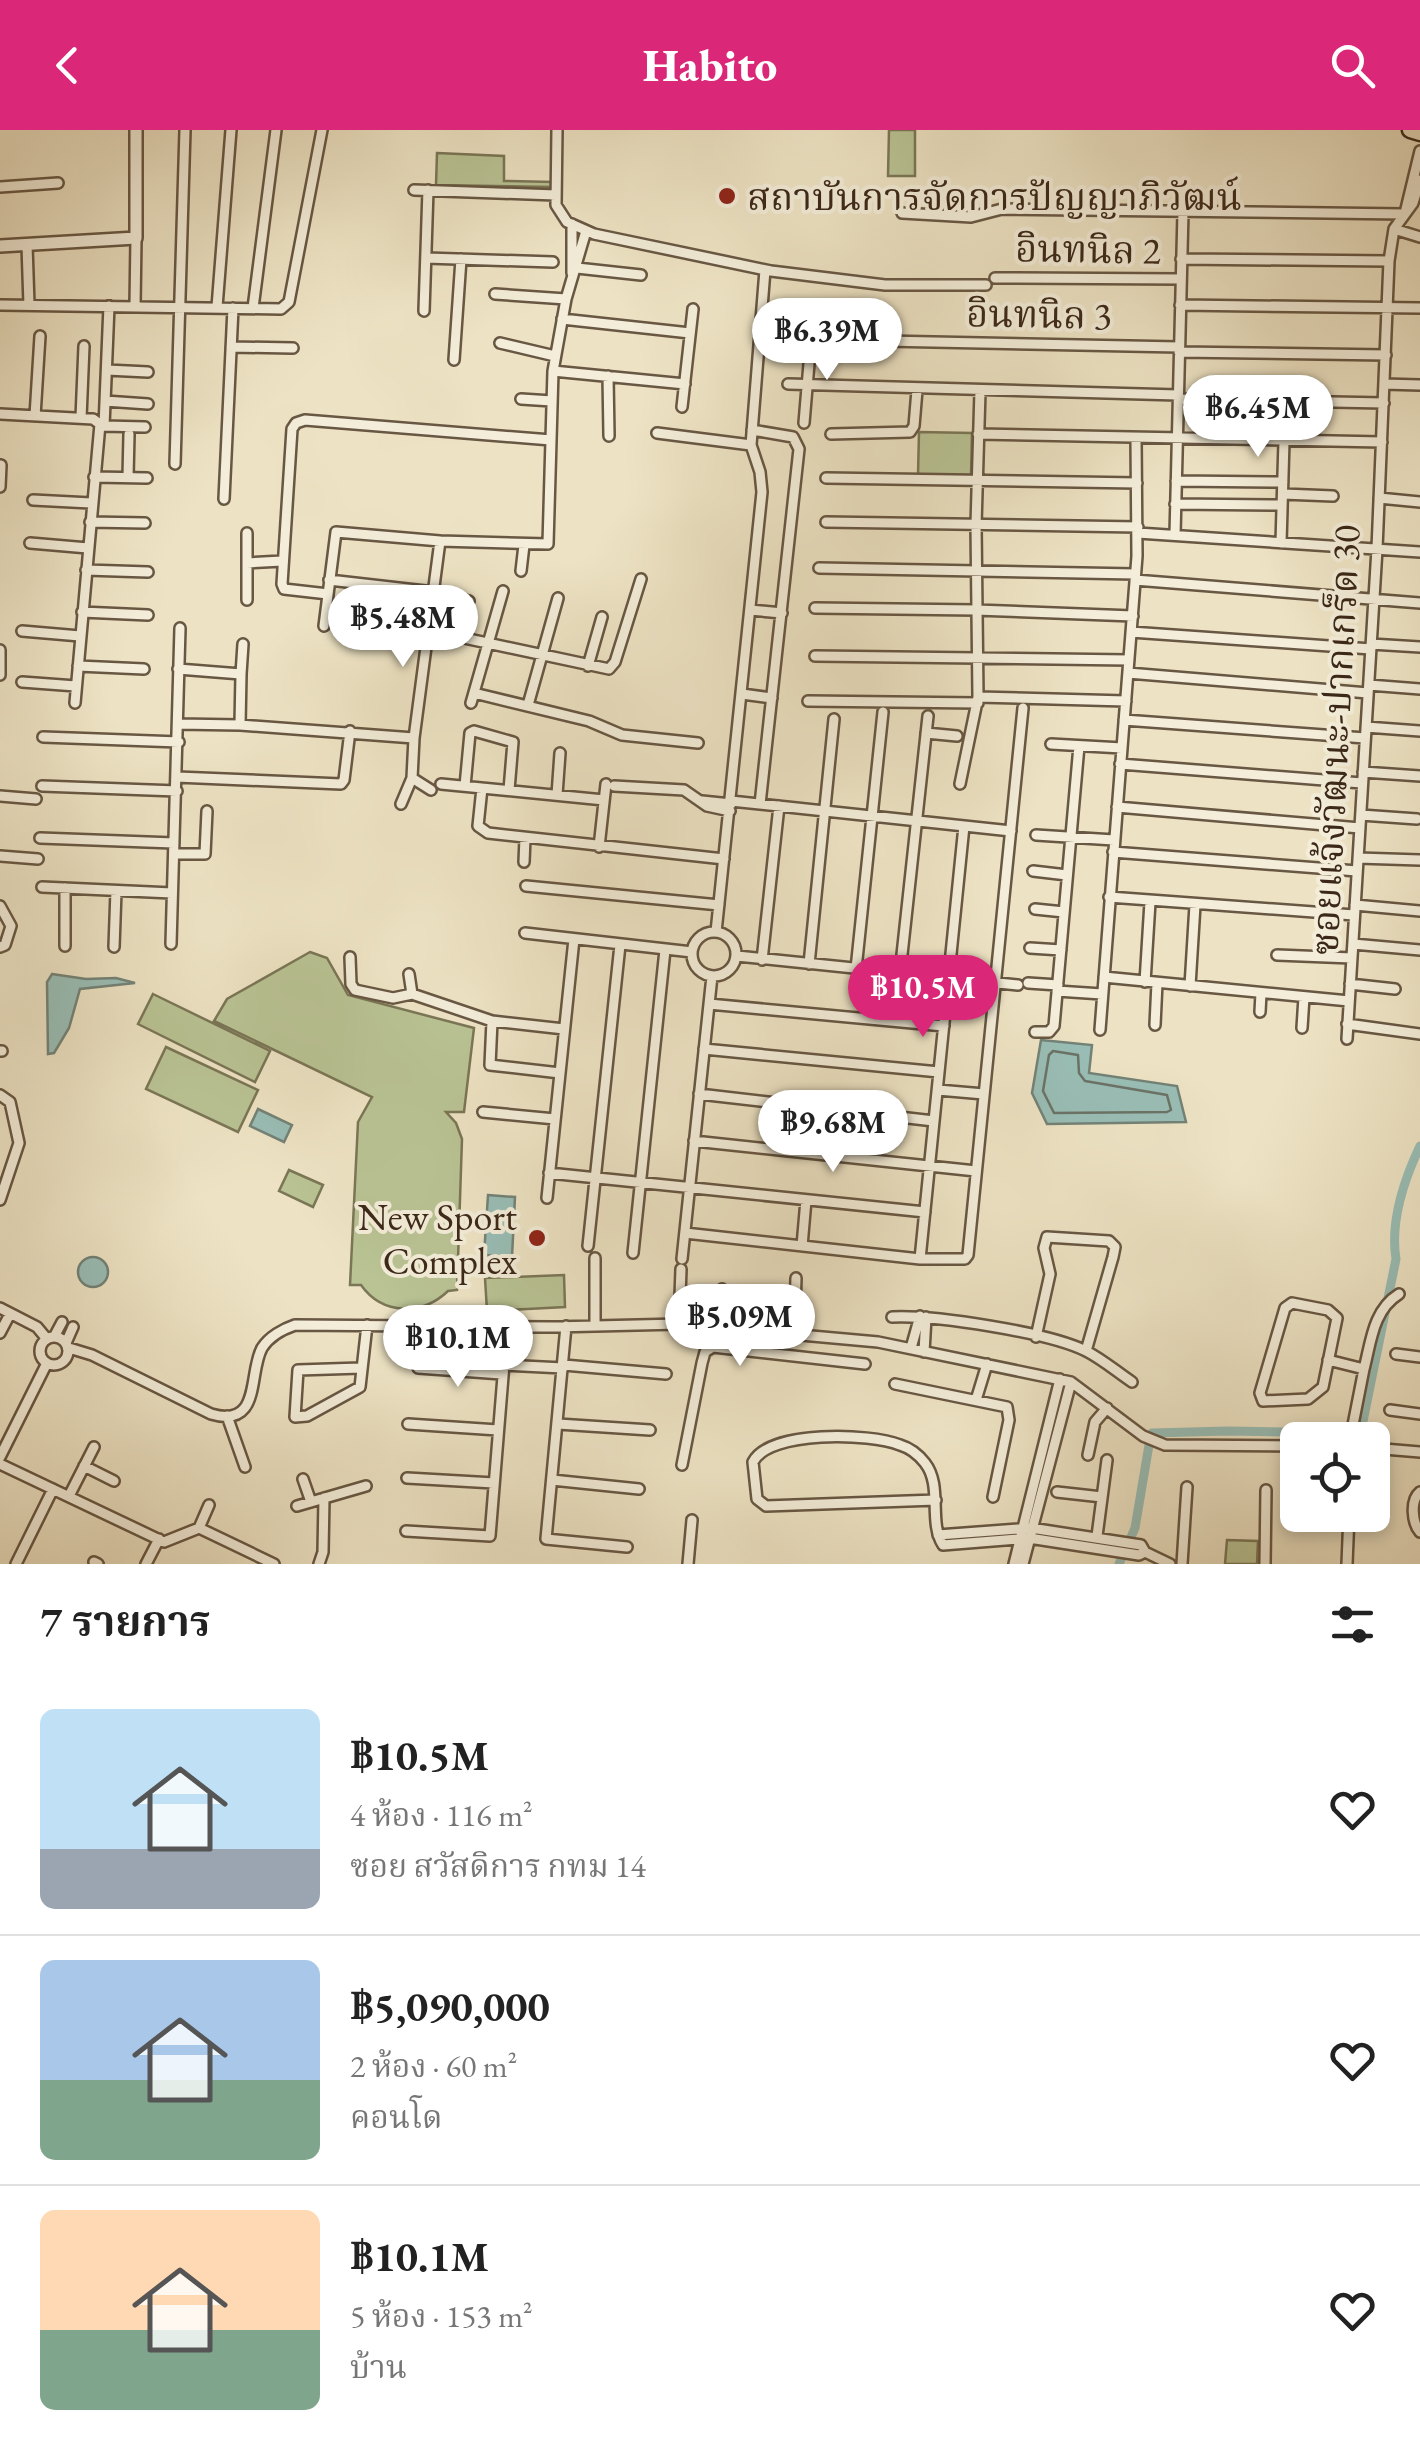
<!DOCTYPE html>
<html lang="th">
<meta charset="utf-8">
<style>
body{margin:0;font-family:"EB Garamond","Noto Serif Thai",serif;background:#f2f2f2;color:#222;height:100vh;display:flex;flex-direction:column;font-size:38px;white-space:nowrap}
*{box-sizing:border-box;margin:0}
p{font-size:32px;color:#767676}
.icon{flex:none;width:55px;height:55px;fill:none;stroke:currentColor;stroke-width:2;stroke-linecap:round;stroke-linejoin:round}
.map{position:relative;height:1434px;overflow:hidden}
.details{display:flex;flex-direction:column;background:#fff;flex:1}
.details>*{flex:none}
.tools{position:absolute;left:1280px;top:1292px;display:grid;gap:20px}
.tools a{display:grid;place-items:center;width:110px;height:110px;border-radius:15px;background:#fff;box-shadow:0 5px 15px #0003;font-size:50px}
.price{position:absolute;translate:-50% -85px;padding:0 22px;border-radius:35px;background:#fff;color:#222;font-size:32px;line-height:65px;filter:drop-shadow(0 2px 5px #0008)}
.price::after{content:'';position:absolute;left:50%;top:60px;width:30px;height:22px;margin-left:-15px;background:inherit;clip-path:polygon(0 0,100% 0,50% 100%)}
.price.current{background:#db2777;color:#fff}
ul{padding:0;list-style:none}
li{display:flex;align-items:center;gap:30px;height:250px;padding:0 40px}
li+li{border-top:2px solid #e0e0e0}
li span{display:grid;place-items:center;flex:none;width:280px;height:200px;border-radius:15px;color:#555}
li>.icon{margin-inline-start:auto}
span .icon{width:120px;height:120px;fill:#fffc;stroke-width:1}
li b{font-size:42px}
h2{display:flex;justify-content:space-between;align-items:center;height:120px;padding:0 40px;font-size:42px}
header{display:flex;justify-content:space-between;align-items:center;height:130px;padding:0 40px;background:#db2777;color:#fff;font-size:45px;font-weight:800}
.map>svg:first-child{display:block}
</style>
<header><svg class="icon" aria-label="back" viewBox="0 0 24 24"><path d="M15 5l-7 7 7 7"/></svg>Habito<svg class="icon" aria-label="search" viewBox="0 0 24 24"><circle cx="10" cy="10" r="6"/><path d="M15 15l6 6"/></svg></header>
<div class="map">
<svg width="1420" height="1434" viewBox="0 0 1420 1434">
<rect width="100%" height="100%" fill="#ede3c4"/>
<filter id="stains"><feTurbulence type="fractalNoise" baseFrequency=".002" numOctaves="4"/><feColorMatrix values="0 0 0 0 .2 0 0 0 0 .09 0 0 0 0 .02 0 0 0 .5 -.17"/></filter>
<radialGradient id="worn" r=".72"><stop offset=".6" stop-color="#630" stop-opacity="0"/><stop offset="1" stop-color="#630" stop-opacity=".3"/></radialGradient>
<!-- green -->
<path fill="#b9c394" stroke="#7a7656" stroke-width="2.5" d="M889,0h26v46h-27z
M437,23l67,3v25l50,1 -1,5 -117,-2z
M919,302l53,1 -1,43 -53,-1z
M310,822l17,6 21,37 126,33 -10,84h-18l10,11 6,16 -5,151 -9,1c-25,24 -65,25 -87,-6h-11l8,-163 14,-25 -158,-76 13,-22z
M153,864l117,57 -15,31 -117,-58z
M166,917l92,43 -20,42 -92,-43z
M289,1040l34,15 -10,22 -34,-16z
M564,1145l1,32 -78,4 -2,-33z
M1227,1410l31,1 -1,23h-32z"/>
<!-- water -->
<path fill="#99beb6" stroke="#738277" stroke-width="2.5" d="M52,844l34,5 30,-1 19,5 -55,6 -11,39 -15,25 -6,1 -1,-72z
M1041,910l51,5 -3,28 88,13 9,36 -139,2 -15,-31z
M258,979l34,16 -8,17 -34,-16z
M488,1065l27,2 -3,60 -28,-2z
M78 1142a15 15 0 1 1 30 0a15 15 0 1 1-30 0Z"/>
<g fill="none" stroke-linecap="round" stroke-linejoin="round">
<!-- shore -->
<path stroke="#6a7367" stroke-width="2.5" d="M1053,921l25,4 1,18 6,8 82,14 4,15 -4,2 -113,1 -11,-22 6,-36z"/>
<!-- canal -->
<path stroke="#99beb6" stroke-width="9" d="M1358,1301h3l35,-172c-6,-37 8,-79 24,-113
M1152,1303l76,-2 117,2
M1119,1434l16,-36 14,-83"/>
<defs>
<path id="minor" d="M557,0l-1,75 11,17 27,12 177,37 114,14h101
M0,57l58,-4
M414,60l142,5
M1406,79l14,-58
M902,83l69,4 31,-8 402,5
M572,94v49
M1394,99l26,8
M27,115l2,60
M426,128l127,4
M1181,129l208,2
M577,138l64,7
M995,148l186,1
M495,164l71,5
M0,175l281,4 8,-7 33,-172
M1180,175l240,3
M109,176l-5,120 41,1
M135,176l1,-68
M217,177l14,-177
M253,178l23,-178
M424,181l4,-121
M562,189l128,14
M837,210l342,7
M500,213l55,13
M231,217l62,1
M1179,222l207,3
M454,230l7,-101
M107,240l41,2
M553,241l132,13
M608,246l1,60
M788,254l390,11
M1384,254l36,1
M521,269l31,2
M1178,269l206,4
M105,271l43,3
M682,277l11,-98
M0,284l93,5 7,5 -25,279
M35,286l5,-80
M81,288l3,-72
M804,293l7,-83
M752,300l41,7 6,12 -39,355
M657,303l94,12
M831,304l79,-2 4,-6 3,-36
M978,304l404,8
M175,334l10,-334
M94,347l53,1
M128,347l1,-43
M826,348l311,5
M1176,351l107,1
M0,357l1,-22
M1283,364l50,2
M1379,368l41,4
M224,369l9,-191
M33,370l58,3
M1175,374l107,1
M90,392l55,1
M826,392l312,5
M247,403v67
M1138,403l282,19
M1175,405l8,-323
M30,413l58,5
M1281,413l3,-102
M247,433l35,-2
M819,438l316,6
M86,440l62,2
M521,441l3,-26
M329,450l105,12 35,9
M1135,450l285,23
M328,464l-44,-5 -2,-5 10,-155 4,-6 9,-3 246,20
M815,478l161,2 157,6
M750,480l32,3
M82,482l66,3
M324,496l12,-94 104,9 108,3 5,-173 13,-72 20,-68
M427,500l182,39 6,-7 26,-83
M22,501l58,5
M1131,502l240,17
M373,505l8,-49
M1371,514l49,3
M0,520v25
M815,526l314,4
M78,536l66,3
M588,536l14,-49
M178,539l63,5 -1,51
M1128,543l240,20
M241,544l2,-30
M22,552l54,4
M1369,555l51,4
M474,563l115,28 33,14 76,8
M742,564l30,4
M978,567l148,4
M808,571l170,2
M471,573l32,-112
M528,575l30,-107
M1124,590l241,18
M178,594l62,1 174,13
M1366,597l54,4
M926,603l31,3
M43,607l136,5
M1051,614l71,4
M1120,634l242,19
M1363,642l57,4
M177,647l164,7 3,-4 6,-49
M412,648l19,12
M441,654l163,16
M960,654l18,-87 -2,-172 4,-134
M42,656l135,5
M465,656l5,-53 4,-2 39,11 -4,48
M614,656l70,4 23,16 23,5
M482,658l-4,38 10,7 236,26
M557,665l3,-42
M0,666l36,3
M702,671l29,3
M731,671l280,30
M401,674l11,-26 2,-40 26,-197
M1117,677l243,21
M1361,685l56,4
M1036,705l78,5
M40,708l134,5
M599,717l7,-63
M1113,722l244,19
M174,724h31l2,-43
M0,726l38,3
M1358,728l62,2
M524,732l1,-24
M1033,741l34,4
M526,756l193,19
M42,757l130,6
M1109,767l245,18
M1355,775l65,6
M0,776l11,20 -6,19 -5,2
M1035,779l29,3
M692 824a22 22 0 1 1 44 0a22 22 0 1 1-44 0Z
M716,802l46,-440 -2,-20 -9,-27 14,-175
M525,803l167,19
M171,814l9,-316
M1353,814l67,6
M65,816v-58
M114,817l2,-56
M1030,818l31,2
M1277,825l75,3
M737,826l281,29
M350,827l1,27 4,6 38,8 19,-4
M762,830l17,-154
M809,834l25,-245
M856,839l27,-257
M900,843l28,-257
M409,844l3,20 80,27 72,8
M1104,847l245,24
M1145,852l5,-80
M1028,853l30,2
M1350,854l45,5
M1190,856l5,-81
M1057,861l45,3
M709,874l235,22
M1260,882l1,-19
M492,891l-2,44 70,8
M1347,894l73,10
M1155,895l2,-42
M1302,898l2,-31
M1100,900l37,-474 -1,-118
M1035,902h14l5,-6 25,-280
M1347,909l30,-490 12,-288 5,-32 19,-26 7,-23
M704,919l235,23
M0,921h2
M938,960l46,4
M699,964l235,27
M0,965l10,7 9,41 -19,57
M483,982l72,7
M694,1011l282,30
M549,1043l376,39
M547,1068l27,-259
M685,1103l235,26h45l3,-4 55,-547
M588,1116l32,-301
M802,1116l4,-46
M633,1123l32,-303
M682,1129l30,-283
M920,1129l44,-433
M1292,1173l36,7 9,8 -14,69 -15,12 -45,2 -3,-8 25,-85z
M0,1178l37,19 10,12
M892,1187c43,-2 155,15 194,34 16,8 31,21 46,31
M679,1194l2,-55
M595,1195v-67
M566,1196l-20,213 81,8
M719,1197l3,-38
M0,1203l10,-19
M794,1206l2,-58
M40 1221a14 14 0 1 1 28 0a14 14 0 1 1-28 0Z
M54,1207l8,-15
M1036,1207l14,-63 -6,-26 3,-11 62,4 6,6 -2,10 -27,94
M66,1213l7,-16
M69,1218l23,7 119,59c51,15 37,-41 51,-66 7,-11 21,-19 33,-23l259,2 125,-3 199,18 193,40 72,54 22,9 133,1
M911,1218l9,-32
M924,1222l2,-35
M1396,1224l24,3
M1328,1230l36,9 -14,71
M502,1235l61,3
M564,1235l102,9
M361,1238l-63,2 -3,47 12,-1 53,-29 7,-62
M418,1238l84,6
M1364,1239c7,-27 9,-59 35,-75
M895,1254l112,23 2,13 -16,77
M976,1270l11,-36
M1390,1280l30,4
M227,1286l18,51
M408,1294l90,6
M558,1294l92,6
M1372,1318l48,4
M1088,1325l7,-33 12,-14
M0,1327l47,-94
M0,1334l164,78 35,-14 75,36
M682,1335l20,-102 3,-11 8,-5 152,17
M84,1336l30,15
M407,1348l87,5
M303,1349l8,23
M552,1350l87,9
M1057,1362l45,5
M1420,1362c-10,8 -8,31 0,40
M69,1366l25,-49
M936,1370l-170,6 -9,-7 -4,-37c16,-32 117,-29 147,-17 10,3 18,9 25,18 18,23 3,59 18,82l86,-7 110,17 6,-3
M297,1376l69,-20
M199,1398l10,-23
M406,1401l84,5 17,-209
M938,1405l93,-7 110,17 4,7 25,12
M1097,1406l10,-76
M94,1432l4,2
M16,1434l37,-75
M146,1434l13,-25
M319,1434l4,-12 1,-54
M688,1434l4,-44
M1014,1434l46,-185
M1023,1434l48,-182
M1182,1434l5,-77
M1265,1434l1,-74
M1347,1434l2,-49"/>
<path id="tertiary" d="M0,116l136,-8v-108"/>
<path id="primary" d="M1410,0l10,3"/>
</defs>
<!-- minor casing -->
<use href="#minor" stroke="#685743" stroke-width="14"/>
<!-- tertiary casing -->
<use href="#tertiary" stroke="#685743" stroke-width="16"/>
<!-- primary casing -->
<use href="#primary" stroke="#3b2818" stroke-width="19"/>
<!-- minor -->
<use href="#minor" stroke="#f3edd9" stroke-width="9"/>
<!-- tertiary -->
<use href="#tertiary" stroke="#f3edd9" stroke-width="11"/>
<!-- primary -->
<use href="#primary" stroke="#ede3c4" stroke-width="14"/>
</g>
<!-- markers -->
<g fill="#8f2418" stroke="#f3edd9" stroke-width="4">
<circle cx="727" cy="66" r="10"/>
<circle cx="537" cy="1108" r="10"/>
</g>
<g text-anchor="middle" dominant-baseline="central" stroke-width="8" stroke-linejoin="round" paint-order="stroke">
<!-- poi labels -->
<g font-size="38" fill="#3b2818" stroke="#f3edd9" text-anchor="start">
<text x="747" y="66">สถาบันการจัดการปัญญาภิวัฒน์</text>
<text x="517" y="1086" text-anchor="end">New Sport<tspan x="517" dy="44">Complex</tspan></text>
</g>
<!-- street labels -->
<g font-size="38" fill="#3b2818" stroke="#f3edd9">
<text transform="translate(1088 119) rotate(1)">อินทนิล 2</text>
<text transform="translate(1039 184) rotate(1)">อินทนิล 3</text>
<text transform="translate(1335 610) rotate(-87)">ซอยแจ้งวัฒนะ-ปากเกร็ด 30</text>
</g>
</g>
<rect width="100%" height="100%" filter="url(#stains)"/>
<rect width="100%" height="100%" fill="url(#worn)"/>
</svg>
<div class="tools">
<a><svg class="icon" aria-label="locate" viewBox="0 0 24 24"><circle cx="12" cy="12" r="6"/><path d="M12 2v4M12 18v4M2 12h4M18 12h4"/></svg></a>
</div>
<b class="price" style="left:827px;top:253px">฿6.39M</b>
<b class="price" style="left:1258px;top:330px">฿6.45M</b>
<b class="price" style="left:403px;top:540px">฿5.48M</b>
<b class="price current" style="left:923px;top:910px">฿10.5M</b>
<b class="price" style="left:833px;top:1045px">฿9.68M</b>
<b class="price" style="left:740px;top:1239px">฿5.09M</b>
<b class="price" style="left:458px;top:1260px">฿10.1M</b>
</div>
<section class="details">
<h2>7 รายการ<svg class="icon" aria-label="filters" viewBox="0 0 24 24"><path d="M4 7h16M4 17h16"/><circle cx="9" cy="7" r="2"/><circle cx="15" cy="17" r="2"/></svg></h2>
<ul>
<li><span style="background:linear-gradient(#bfe0f5 70%,#9aa5b1 0)"><svg class="icon" aria-label="home" viewBox="0 0 24 24"><path d="M3 11l9-7 9 7M6 9v11h12V9"/></svg></span><div><b>฿10.5M</b><p>4 ห้อง · 116 m²</p><p>ซอย สวัสดิการ กทม 14</p></div><svg class="icon" aria-label="heart" viewBox="0 0 24 24"><path d="M12 20l-8-8c-3-5 5-10 8-4 3-6 11-1 8 4z"/></svg></li>
<li><span style="background:linear-gradient(#a9c7e8 60%,#7fa58c 0)"><svg class="icon" aria-label="home" viewBox="0 0 24 24"><path d="M3 11l9-7 9 7M6 9v11h12V9"/></svg></span><div><b>฿5,090,000</b><p>2 ห้อง · 60 m²</p><p>คอนโด</p></div><svg class="icon" aria-label="heart" viewBox="0 0 24 24"><path d="M12 20l-8-8c-3-5 5-10 8-4 3-6 11-1 8 4z"/></svg></li>
<li><span style="background:linear-gradient(#ffd9b3 60%,#7fa58c 0)"><svg class="icon" aria-label="home" viewBox="0 0 24 24"><path d="M3 11l9-7 9 7M6 9v11h12V9"/></svg></span><div><b>฿10.1M</b><p>5 ห้อง · 153 m²</p><p>บ้าน</p></div><svg class="icon" aria-label="heart" viewBox="0 0 24 24"><path d="M12 20l-8-8c-3-5 5-10 8-4 3-6 11-1 8 4z"/></svg></li>
</ul>
</section>
